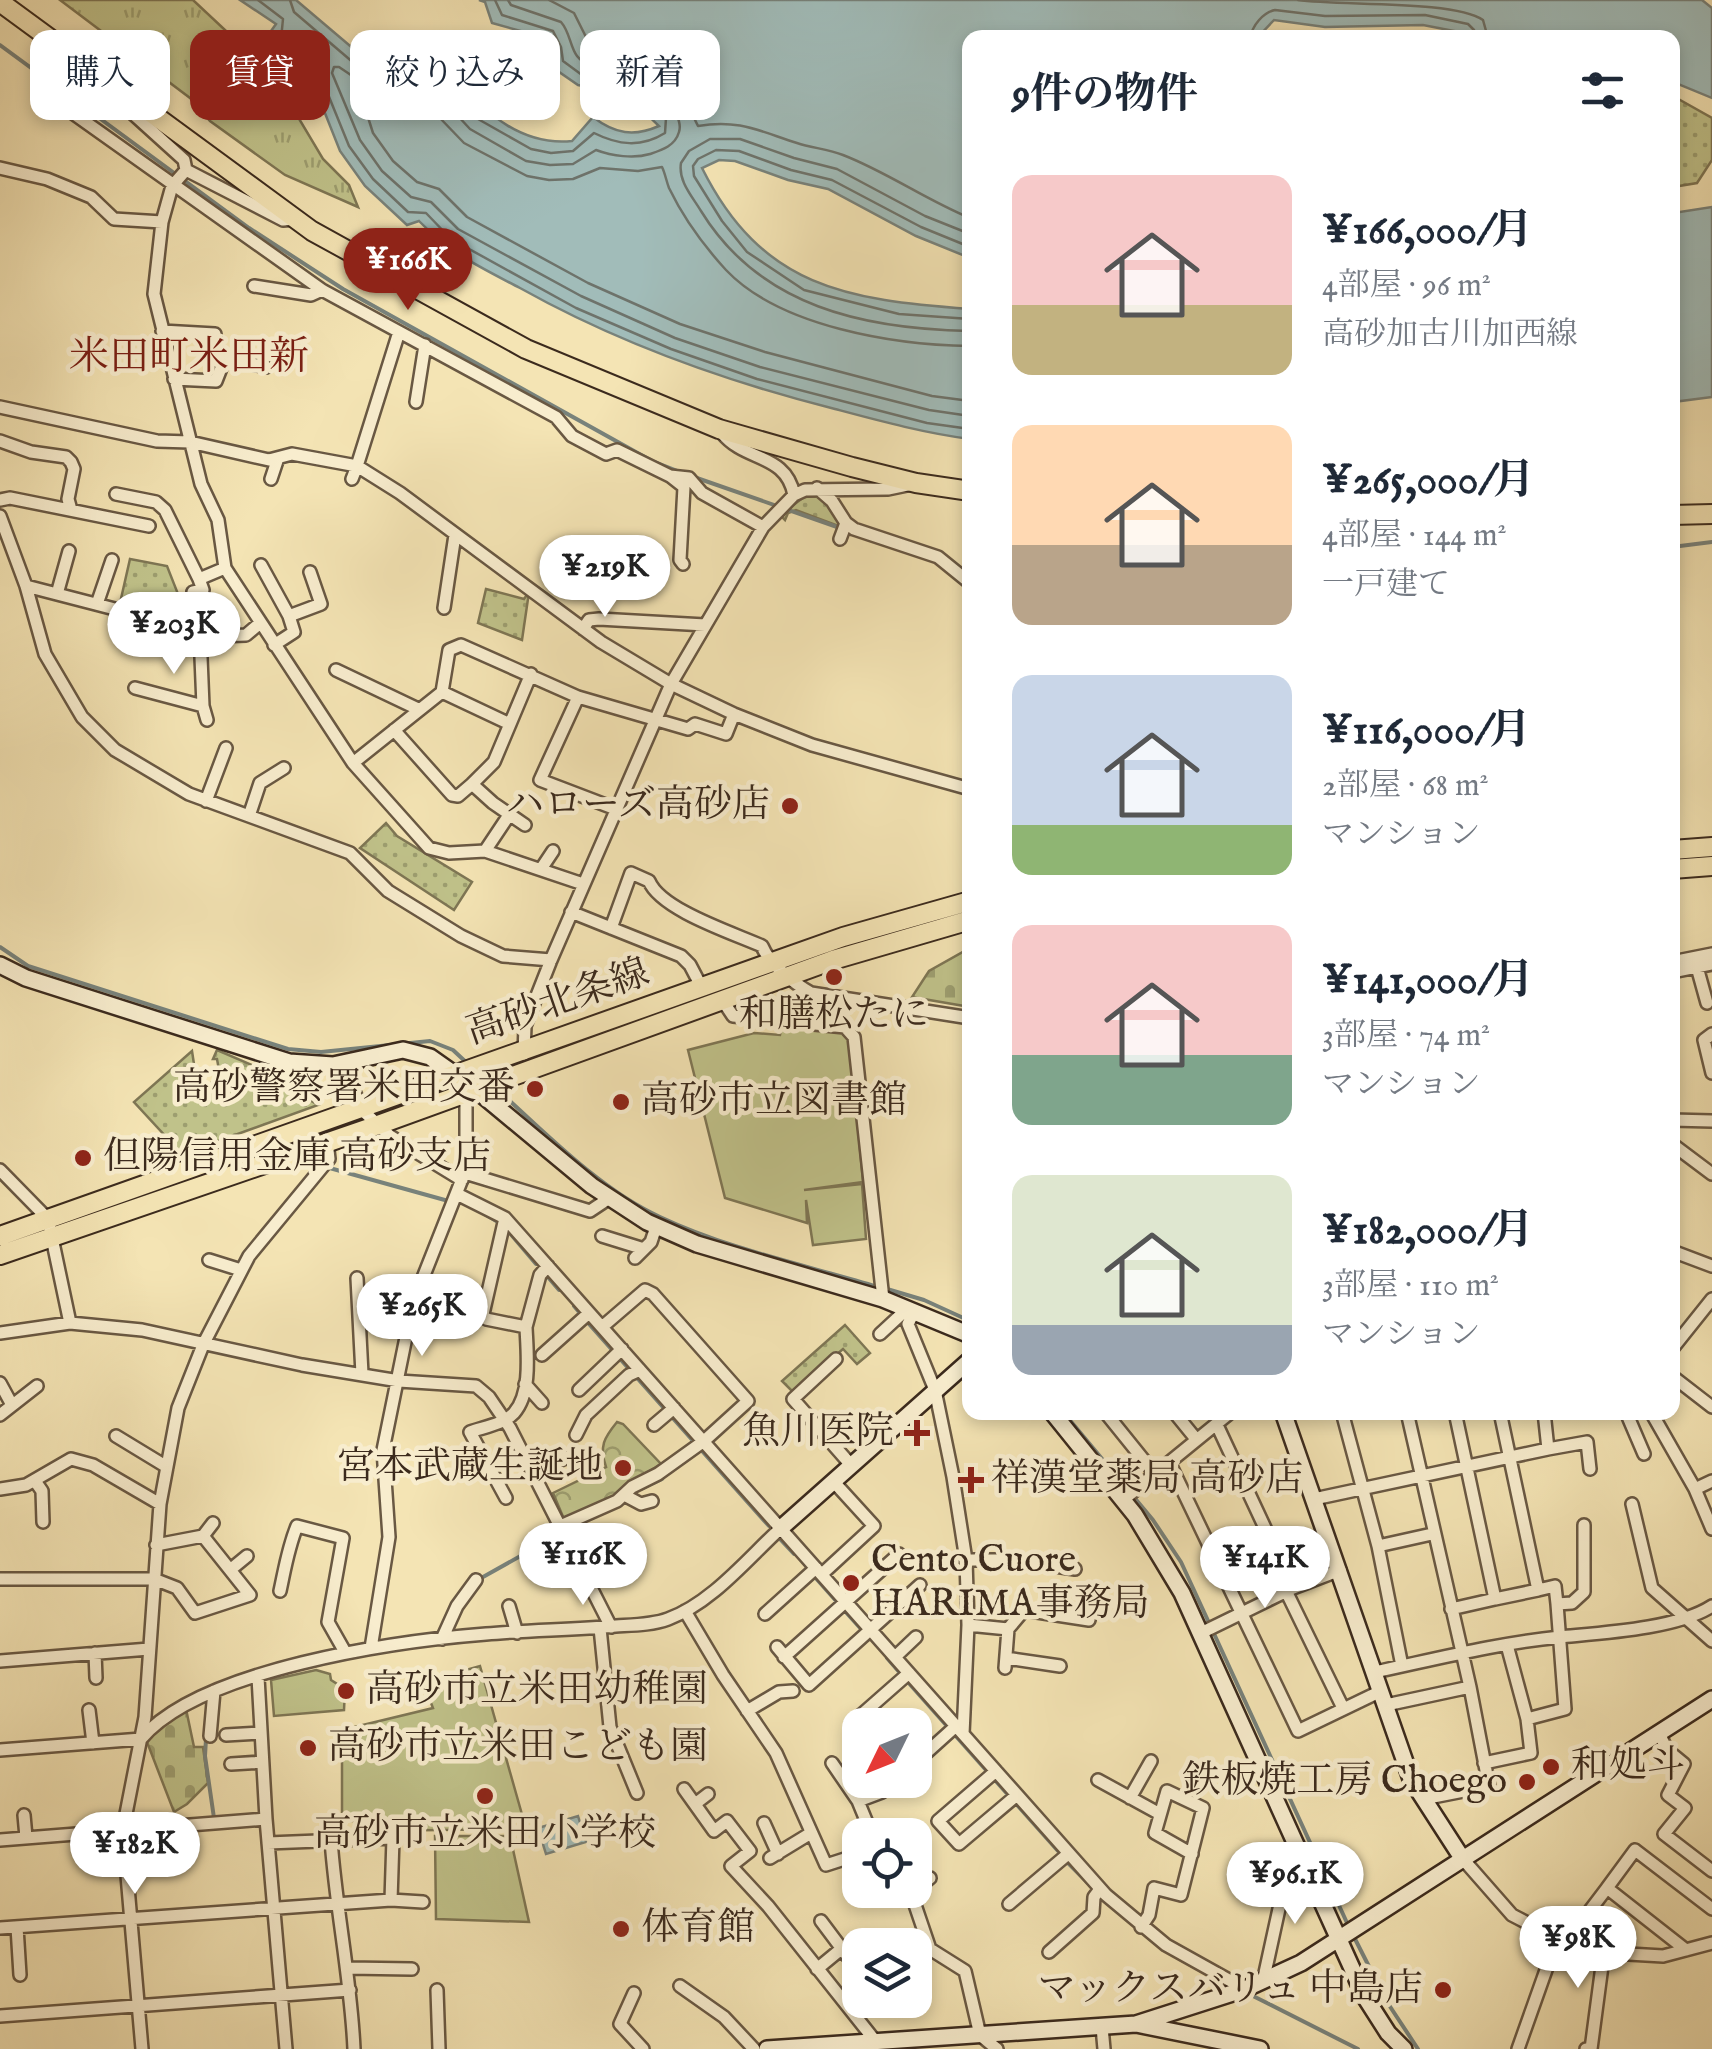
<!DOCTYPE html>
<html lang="ja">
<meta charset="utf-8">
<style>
body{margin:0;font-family:"IM FELL English","Noto Serif JP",serif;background:#f2f2f3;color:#1f2937;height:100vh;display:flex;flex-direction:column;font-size:38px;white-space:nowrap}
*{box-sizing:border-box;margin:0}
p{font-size:32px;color:#747a83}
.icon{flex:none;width:55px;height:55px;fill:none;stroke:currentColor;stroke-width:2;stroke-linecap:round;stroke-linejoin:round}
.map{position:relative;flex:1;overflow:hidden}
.panel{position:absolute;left:962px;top:30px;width:718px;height:1390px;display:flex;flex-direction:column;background:#fff;border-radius:20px;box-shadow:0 5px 15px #0003}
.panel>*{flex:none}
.guide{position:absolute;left:30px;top:30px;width:782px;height:90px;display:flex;gap:20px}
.needle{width:65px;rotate:227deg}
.controls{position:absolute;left:842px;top:1708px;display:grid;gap:20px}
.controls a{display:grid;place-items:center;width:90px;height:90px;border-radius:20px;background:#fff;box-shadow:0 5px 15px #0003;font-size:50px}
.price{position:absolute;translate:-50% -85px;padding:0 22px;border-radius:35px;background:#fff;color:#222;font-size:32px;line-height:65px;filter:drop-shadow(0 2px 5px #0008)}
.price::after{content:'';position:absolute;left:50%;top:60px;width:30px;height:22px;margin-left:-15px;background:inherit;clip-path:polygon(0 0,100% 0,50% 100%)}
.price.on{background:#8f2418;color:#fff}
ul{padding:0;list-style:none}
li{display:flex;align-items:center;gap:30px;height:250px;padding:0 50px}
li span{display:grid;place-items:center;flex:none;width:280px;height:200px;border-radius:20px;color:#555}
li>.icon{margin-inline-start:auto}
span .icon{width:120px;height:120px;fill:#fffc;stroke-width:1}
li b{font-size:42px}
h2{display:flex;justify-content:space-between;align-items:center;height:120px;padding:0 50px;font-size:42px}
.tag{padding:0 35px;border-radius:20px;background:#fff;box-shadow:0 5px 15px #0003;font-size:35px;line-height:90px}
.tag.on{background:#8f2418;color:#fff}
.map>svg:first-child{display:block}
</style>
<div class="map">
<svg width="1712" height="2049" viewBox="0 0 1712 2049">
<defs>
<pattern id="grass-dots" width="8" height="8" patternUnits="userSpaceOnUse" patternTransform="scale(2.5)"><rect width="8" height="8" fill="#c0c28a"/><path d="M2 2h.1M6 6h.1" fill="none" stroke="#9d9e70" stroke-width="1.8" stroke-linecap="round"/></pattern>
<pattern id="forest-crowns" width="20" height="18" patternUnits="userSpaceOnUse" patternTransform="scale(2.5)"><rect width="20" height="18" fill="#c0c28a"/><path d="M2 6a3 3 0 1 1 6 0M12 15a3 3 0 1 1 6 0" fill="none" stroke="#9d9e70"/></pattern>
<pattern id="cemetery-stones" width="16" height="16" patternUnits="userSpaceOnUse" patternTransform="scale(2.5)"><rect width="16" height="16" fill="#c0c28a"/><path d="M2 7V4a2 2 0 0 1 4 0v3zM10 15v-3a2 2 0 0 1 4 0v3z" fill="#9d9e70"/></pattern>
<pattern id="park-tufts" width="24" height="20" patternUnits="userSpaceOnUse" patternTransform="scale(2.5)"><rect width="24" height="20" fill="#c0c28a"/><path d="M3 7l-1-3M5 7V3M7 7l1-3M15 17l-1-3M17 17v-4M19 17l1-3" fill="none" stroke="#9d9e70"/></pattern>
</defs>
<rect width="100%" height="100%" fill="#f4e4b4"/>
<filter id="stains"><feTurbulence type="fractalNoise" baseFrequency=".002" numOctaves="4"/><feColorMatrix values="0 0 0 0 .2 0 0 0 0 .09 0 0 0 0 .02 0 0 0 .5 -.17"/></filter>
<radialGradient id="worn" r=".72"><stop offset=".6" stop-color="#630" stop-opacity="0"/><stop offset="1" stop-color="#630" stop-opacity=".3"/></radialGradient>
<!-- grass -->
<path fill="url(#grass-dots)" stroke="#7e7654" stroke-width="2.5" d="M1673,96l39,22v42l-15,23 -24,4z
M817,496c12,5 23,17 24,31l-45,-17 -8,3 -3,7 -5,-5 24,-18z
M130,559l37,7 20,51 -4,3 -63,-17z
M486,589l38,10 5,-7 -7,48 -44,-17z
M386,823l11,13 75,46 -18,28 -94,-62z
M217,1050l35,15 66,40 -136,49 -48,-52 58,-51 5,33 9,5 6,-7 9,-1 -4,-22h-4z
M845,1325l25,28 -13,11 -14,-15 -50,43 -11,-11z"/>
<!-- forest -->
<path fill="url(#forest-crowns)" stroke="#7e7654" stroke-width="2.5" d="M617,1422l6,2 38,40 -33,20 -15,15 -49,20 -11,-26 53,-26c-7,-21 -2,-29 11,-45z"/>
<!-- cemetery -->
<path fill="url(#cemetery-stones)" stroke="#7e7654" stroke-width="2.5" d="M970,948v59l-58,-10 17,-26z
M186,1709l8,38h9l5,36 -21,21 -13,8 -27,-70 8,-11z"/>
<!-- park -->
<path fill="url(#park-tufts)" stroke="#7e7654" stroke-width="2.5" d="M60,0h133l80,75 50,84 26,26 9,22 -73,-32 -75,-54 -20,-23z"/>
<!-- garden -->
<path fill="#c0c28a" stroke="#7e7654" stroke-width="2.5" d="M782,1027l59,5 9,10 13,140 -59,8 58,-6 4,55 -53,6 -7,-45 1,23 -82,-25 -37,-148 66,-17 26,2z
M480,1666l43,152 -13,3 2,8 -142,2 -2,-10h-26v-91l91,-22 -10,-26z
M316,1670l14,4 1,6 14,9 -1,21 -70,6 -3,-36z
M435,1836h75l19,86 -93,-3z"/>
<!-- water -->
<path fill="#a1bcb9" stroke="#78827b" stroke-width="2.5" d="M240,0h56l73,62 29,18 22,-6 8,-7 14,12 14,1c31,34 66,66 116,61l21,-24c22,17 41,20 66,9l-33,-32 -48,-9 -26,-18v-16l-6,-13 -54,-15 -7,-21 -6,-2h1223l10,8v90l-39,-16 -1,-44h-182l-67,-13 -98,2 -51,-7 -16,17 -288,1v220l-54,-22 -88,-47 -40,-9 -53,-19 -16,-1 -17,8c60,120 145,132 268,141v130c-46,-6 -90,-18 -135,-30 -111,-28 -215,-65 -315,-121 -40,-21 -69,-34 -101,-67l-12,4 -42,-39 -25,-35 -25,-63 -49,-50 10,-14z
M1712,207v190l-39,5v-189z
M578,1816l8,26 -40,12 -8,-26z"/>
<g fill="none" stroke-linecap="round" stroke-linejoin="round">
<!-- shore -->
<path stroke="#6e736b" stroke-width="2.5" d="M258,0l25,19 -2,20 42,43 26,64 24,33 35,33 18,1 25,26 125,69 95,41 86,30 170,44 43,6
M290,0l4,12 68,58 34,20 32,-8 24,8 26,29 53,30 20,4 22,-2 21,-18c24,12 47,15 71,0l1,-15 -35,-33 -49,-10 -19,-14 -2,-14 -8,-16 -51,-16 -7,-15
M508,0l3,5 50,17c9,10 9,25 16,34 12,16 42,10 59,17 15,7 49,41 43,59 -4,14 -17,18 -29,22 -16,5 -38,2 -54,-4l-23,14 -23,1 -24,-4 -56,-32 -25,-27 -19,-6 -23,7 -12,-1 -52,-35h-5l-2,6 28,67 22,31 29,26 20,5 27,27 123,67 94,42 85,29 169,43 41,6
M549,0l25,13 18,36c15,3 33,4 48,10 28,11 47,43 58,67 41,-7 61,5 99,17 15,5 31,6 46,12 44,17 83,45 127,63
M1298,0c43,6 156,0 185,20l5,18
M1251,38c0,-12 13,-26 24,-28l50,6 100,-1 43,9 6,6 1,8
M970,234l-45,-18 -88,-47 -43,-11 -54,-19h-30l-21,12 -8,12c-3,18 11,33 20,48 59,96 163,118 269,120
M970,247l-49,-20 -89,-47 -41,-10 -52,-19 -23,-1 -18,9 -5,7 1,10 28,45 25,31 57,38 95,24 71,5
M970,346c-75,-1 -190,-19 -244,-76 -22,-24 -43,-53 -57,-82 -3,-8 -4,-15 -7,-21l-24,4 -38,-3 -27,11 -24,1 -22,-4 -63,-33 -26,-27 -14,-4 -30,6 -22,-10 -6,3 7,22 20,28 24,21 22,7 28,28 121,66 92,41 85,28 167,44 38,5"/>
<!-- stream -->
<path stroke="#78827b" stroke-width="4" d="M0,45l249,183 94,61 309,172 28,11
M694,477l146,51
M1672,547l40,-5
M946,570l20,16
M0,947l28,19 260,83 33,3 109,-11 23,9 15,14
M498,1090c47,43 104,101 162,127 68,32 145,48 218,70
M326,1167l126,35
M483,1213l15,9
M508,1231l28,33
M547,1276l12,14
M887,1289l37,11 46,21
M574,1306l5,6
M589,1324l180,202
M1063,1412l90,108 28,42 167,363
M641,1489l21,-10 4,-6
M779,1538l15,16
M813,1575l24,27
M483,1577l75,-42
M843,1609l18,20
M887,1658l13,15
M906,1680l152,171
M206,1739l-1,17 9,62
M1067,1862l21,21
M1109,1904l46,39
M1352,1933l35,69 31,47
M1180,1959l49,27
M1247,1993l111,56"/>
<defs>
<path id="street" d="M106,83l4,10 74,67 2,10
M46,94l276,196 234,127 16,19 34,18 11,-4 53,26 19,2 13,15 61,34
M0,168l47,11 44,18 23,22 48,3
M296,219l-13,1 -97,-50 -14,16 -10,36 -8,72 47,190 17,36 7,48 128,195 76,85 20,5 36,-2 98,33
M254,286l57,9 11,-5
M162,331l53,3
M399,332l-42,134 43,27 201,149 70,42 63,30 78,31 158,44
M174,379l42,2 9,-23 41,9
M416,402l9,-57
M0,407l157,34 33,1 79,18 23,-6 65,12 -5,13
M722,433c23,29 64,20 72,62
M0,441l31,11 35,5 5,5 3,7 -6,30 3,11
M670,476l14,11 -4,73 3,4
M271,479l7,-21
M817,488l15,13 14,22 -6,16
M116,494l40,8 9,8 34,69 26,-11
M0,500l10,-2 139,28
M0,516l26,70 19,68 37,63 33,33 74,44 161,59 38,38 73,45 42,20 48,4
M846,523l8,6 84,28 32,26
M261,565l28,51
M26,586l193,50 27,-1 13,-11
M193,592l10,-2 -4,-11
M57,594l12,-43
M97,604l15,-44
M444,608l11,-73
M583,629l6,-9 10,-1 106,6
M200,633l3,73 4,14
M137,641l6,-25
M274,645l20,-13 -5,-16 32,-12 -11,-32
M336,670l82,39
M135,688l68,18
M442,692l68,32
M578,697l-38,83 76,29
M394,730l58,65 6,1 14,-12
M353,763l89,-71 7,-42 12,-5 117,52 110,32 7,-5 31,10 8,-20
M206,801l20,-53
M249,816l11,-33 24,-15
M525,825l-32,-22 -21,-19 22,-22 37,-88
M485,851l24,-36
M541,869l12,-18
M571,912l110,44 9,9 11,21
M611,928l20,-55 18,8c12,29 84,52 113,65 7,18 33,38 49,47l159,25
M1672,962l40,-8
M1697,967l10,36
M1672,972l40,-8
M723,1001l10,15 112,11 9,10 29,262
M1712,1034l-8,6 8,33
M524,1054l1,-28 26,-66 120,-276 92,-157 31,-32 11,-5 83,-1 24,-5
M343,1063l18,46 29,27 72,44
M1672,1120l40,1
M1672,1144l40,30
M0,1170l48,49 22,104
M465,1173l125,38 18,-12
M457,1194l48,24 601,677 60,50 79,44
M505,1218l-22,96 3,5 40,8 14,-52 8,-9
M602,1236l42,13
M1672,1251l40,15
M635,1258l16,-16 5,-15
M209,1260l32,10
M357,1278l5,96
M914,1312l-6,12 27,66 18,87 13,83 2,65 -5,109
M0,1333l70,-10 72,7 160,35 97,16 77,5 13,11 21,31 101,199
M880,1334l27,-25
M1672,1349l40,-50
M542,1355l47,-42
M836,1359l-43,40 58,66
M1672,1376l40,31
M0,1383l12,22
M525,1384l17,19
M579,1390l43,-41
M1105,1412l50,62
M1174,1412l22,27
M1342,1412l36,134 54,-12
M1407,1412l63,275 19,99 -66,13
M1455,1412l40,187 43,-9
M1500,1412l38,178 17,-4 2,18 8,105 -38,10
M1626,1412l18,42
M1651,1412l44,77 17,40
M0,1415l37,-29
M654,1425l20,-17
M1217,1425l76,163
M576,1435l10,-20 43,-40 11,-5
M116,1436l51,31
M1548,1449l39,-7 3,27
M1170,1464l128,267 83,-40
M534,1472l36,-16
M35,1481l7,10 1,31
M0,1489l26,-4 45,-26 22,6 67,39
M1695,1489l17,-8
M624,1495l17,9 11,-3
M506,1498l-36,-66c14,-5 34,-8 44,-19 18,-20 13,-61 12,-86
M1314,1499l234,-50 -4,-37
M1123,1500l108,-88
M1632,1504l20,84 60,53
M558,1527l59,-26 15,-14 26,-13 46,-33 44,-40 -95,-107 -8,-4 -43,37
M156,1545l47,-9 10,-13
M1378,1546l24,120
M966,1560h48l61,9
M230,1570l17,-14
M822,1574l52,-48 -41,-45
M0,1579h154l23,9 18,25 55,-18 -47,-59
M280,1591c5,-23 8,-43 17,-65l46,12 -15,84 17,30
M1287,1593l56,115
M1557,1604l15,-1 12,-11v-67
M509,1606l8,27
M1451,1609l44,-10
M685,1611l38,64 53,78 50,112 34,-11
M765,1614l51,-46
M968,1625l40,4 16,-19 65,10
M600,1628l10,99 27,66
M1201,1633l92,-45 47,-18
M442,1639l15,-33 19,-26
M777,1647l32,38 111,-100
M371,1648l18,-111 -6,-87 30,-147 53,-134v-66l-8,-9
M95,1653l1,25
M784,1657l115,-103
M895,1657l21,-20
M1006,1658l54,8
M0,1661l149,-12
M1005,1668l3,-39
M1375,1672c61,-13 123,-29 185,-35 41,-4 117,-8 152,-31
M258,1677l8,142 20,230
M1386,1705l84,-18
M89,1710l4,33
M747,1711l32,-19 14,-1
M851,1724l58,-51
M1659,1733l8,17 17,14 -16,31 17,13 -21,26 48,37
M226,1735l35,-2
M210,1736l4,-45
M0,1750l141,-11c59,-70 256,-98 345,-105 43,-4 87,-4 130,-8 17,-1 36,-1 52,-7 44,-16 80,-61 113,-91
M832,1763l26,38 14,34
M915,1763l41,-37
M1484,1763l47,-10 -4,-34 -20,-74
M231,1764l31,-2
M996,1771l-58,50 21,23 58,-49
M1098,1780l62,34
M684,1789l30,42 13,-10 23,30 -19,15 37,40 108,136
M1130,1798l21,-37
M858,1801l24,-9 14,-12
M695,1804l13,-10
M24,1815l2,22
M764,1823l14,31
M0,1840l266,-21
M331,1840c5,70 20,139 23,209
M770,1858l41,-25
M1462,1858l50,57 48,25 51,13 52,3 49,-13
M910,1890l20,59 35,22 15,64 17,14
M911,1894l19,-16
M391,1900l32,2
M1009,1904l59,-50
M821,1921l36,48
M17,1927l3,48
M1141,1927l8,-12 5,-27 27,7 22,-87 -36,-17 -12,42 37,21
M0,1928l391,-28 2,-62 -125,5
M1566,1942l41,-54
M1686,1950l-79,-62 28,-38 77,59
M1049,1952l44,-39 1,-16 6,-8
M348,1968l64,1
M817,1969l23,-19
M1263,1982l26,-119 10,-10
M680,1986l44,31 30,32
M437,1990l2,59
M634,1993l-14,31 23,25
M0,2016l350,-26
M1102,2027l2,22
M142,2049l-19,-220 22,-112 15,-213 18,-96 25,-63 46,-89 80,-97 -2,-18
M1518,2049l39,-110
M1586,2049h5l13,-98"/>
<path id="secondary" d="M0,965l26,13 263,84 44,3 70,-15 27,7 44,31 118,98 55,36 50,22 186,55 87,36
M1052,1412l83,103 47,78 183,404 23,36 16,16
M1283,1412l128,367 51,79
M781,1528l189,-168
M1136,2024l109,-35 56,-26 411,-264
M767,2049l369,-25 124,25"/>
<path id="primary" d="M0,2l312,229 214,118 193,80 133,38 64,16 54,8
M1672,515l40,-1
M1672,850l40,-3
M1672,869l40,-3
M0,1236l843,-299 127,-36
M0,1255l378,-130 455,-165 137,-40"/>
</defs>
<!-- street casing -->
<use href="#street" stroke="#695843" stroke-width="16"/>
<!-- secondary casing -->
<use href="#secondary" stroke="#3b2a1d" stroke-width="20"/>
<!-- primary casing -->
<use href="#primary" stroke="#3b2a1d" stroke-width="22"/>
<!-- street -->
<use href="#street" stroke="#f8edce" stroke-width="11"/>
<!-- secondary -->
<use href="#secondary" stroke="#f8edce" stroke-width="15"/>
<!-- primary -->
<use href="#primary" stroke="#f4e4b4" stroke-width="18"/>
</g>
<!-- markers -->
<g fill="#8f2418" stroke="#f8edce" stroke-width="4">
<circle cx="790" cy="806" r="10"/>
<circle cx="834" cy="977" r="10"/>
<circle cx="535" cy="1089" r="10"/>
<circle cx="621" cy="1102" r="10"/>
<circle cx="83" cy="1158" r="10"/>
<path d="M912 1418h10v10h10v10h-10v10h-10v-10h-10v-10h10z"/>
<circle cx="623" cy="1468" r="10"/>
<path d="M966 1465h10v10h10v10h-10v10h-10v-10h-10v-10h10z"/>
<circle cx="851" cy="1583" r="10"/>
<circle cx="346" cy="1691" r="10"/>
<circle cx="308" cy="1748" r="10"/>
<circle cx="1551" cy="1767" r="10"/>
<circle cx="1527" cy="1782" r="10"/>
<circle cx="485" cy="1796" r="10"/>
<circle cx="621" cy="1929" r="10"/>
<circle cx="1443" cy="1990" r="10"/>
</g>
<g text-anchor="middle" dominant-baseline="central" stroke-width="9" stroke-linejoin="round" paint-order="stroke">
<!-- poi labels -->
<g font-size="38" fill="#3b2a1d" stroke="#f8edce" text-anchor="start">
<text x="770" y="806" text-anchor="end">ハローズ高砂店</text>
<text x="834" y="1016" text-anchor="middle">和膳松たに</text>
<text x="515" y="1089" text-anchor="end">高砂警察署米田交番</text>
<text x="641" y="1102">高砂市立図書館</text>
<text x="103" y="1158">但陽信用金庫 高砂支店</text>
<text x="894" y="1433" text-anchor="end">魚川医院</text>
<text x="603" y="1468" text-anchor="end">宮本武蔵生誕地</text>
<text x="991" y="1480">祥漢堂薬局 高砂店</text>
<text x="871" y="1561">Cento Cuore<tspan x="871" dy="44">HARIMA事務局</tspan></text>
<text x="366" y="1691">高砂市立米田幼稚園</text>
<text x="328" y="1748">高砂市立米田こども園</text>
<text x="1571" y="1767">和処斗</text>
<text x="1507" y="1782" text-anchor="end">鉄板焼工房 Choego</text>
<text x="485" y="1835" text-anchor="middle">高砂市立米田小学校</text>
<text x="641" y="1929">体育館</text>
<text x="1423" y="1990" text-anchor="end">マックスバリュ 中島店</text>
</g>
<!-- street labels -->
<g font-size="38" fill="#3b2a1d" stroke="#f8edce">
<text transform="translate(558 1003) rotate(-19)">高砂北条線</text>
</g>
<!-- neighbourhood labels -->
<g font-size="40" fill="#7a1f14" stroke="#f8edce">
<text x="189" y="358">米田町米田新</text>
</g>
</g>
<rect width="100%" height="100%" filter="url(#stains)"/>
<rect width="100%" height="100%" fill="url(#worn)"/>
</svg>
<div class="controls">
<a><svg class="needle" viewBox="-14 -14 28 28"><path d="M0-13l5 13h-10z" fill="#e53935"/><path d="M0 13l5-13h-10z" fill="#747a83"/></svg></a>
<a><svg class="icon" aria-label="locate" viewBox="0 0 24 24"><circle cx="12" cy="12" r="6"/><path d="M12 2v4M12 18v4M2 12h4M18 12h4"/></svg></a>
<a><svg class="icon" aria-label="layers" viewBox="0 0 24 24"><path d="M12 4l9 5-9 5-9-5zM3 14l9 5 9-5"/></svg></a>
</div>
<b class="price on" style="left:408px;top:313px">¥166K</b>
<b class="price" style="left:605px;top:620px">¥219K</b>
<b class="price" style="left:174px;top:677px">¥203K</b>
<b class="price" style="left:422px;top:1359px">¥265K</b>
<b class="price" style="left:583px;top:1608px">¥116K</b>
<b class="price" style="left:1265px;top:1611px">¥141K</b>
<b class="price" style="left:135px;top:1897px">¥182K</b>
<b class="price" style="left:1295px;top:1927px">¥96.1K</b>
<b class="price" style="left:1578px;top:1991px">¥98K</b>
<div class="guide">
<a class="tag">購入</a>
<a class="tag on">賃貸</a>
<a class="tag">絞り込み</a>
<a class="tag">新着</a>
</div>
<section class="panel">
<h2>9件の物件<svg class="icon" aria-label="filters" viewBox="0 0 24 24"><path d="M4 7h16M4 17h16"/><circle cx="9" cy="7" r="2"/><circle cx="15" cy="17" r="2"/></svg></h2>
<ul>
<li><span style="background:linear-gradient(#f6c9c9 65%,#c2b280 0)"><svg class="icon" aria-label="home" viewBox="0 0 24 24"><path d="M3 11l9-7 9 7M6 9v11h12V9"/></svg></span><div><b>¥166,000/月</b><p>4部屋 · 96 m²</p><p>高砂加古川加西線</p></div></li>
<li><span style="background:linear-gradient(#ffd9b3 60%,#b9a48a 0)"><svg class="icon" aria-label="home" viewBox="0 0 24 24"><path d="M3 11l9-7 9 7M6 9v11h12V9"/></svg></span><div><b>¥265,000/月</b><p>4部屋 · 144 m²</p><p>一戸建て</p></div></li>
<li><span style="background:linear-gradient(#c9d6e8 75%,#8fb573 0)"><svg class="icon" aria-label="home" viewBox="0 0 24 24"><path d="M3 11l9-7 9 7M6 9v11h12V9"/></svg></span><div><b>¥116,000/月</b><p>2部屋 · 68 m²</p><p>マンション</p></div></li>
<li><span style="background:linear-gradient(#f6c9c9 65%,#7fa58c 0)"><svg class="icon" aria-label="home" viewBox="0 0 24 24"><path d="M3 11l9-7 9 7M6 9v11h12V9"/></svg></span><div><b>¥141,000/月</b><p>3部屋 · 74 m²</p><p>マンション</p></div></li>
<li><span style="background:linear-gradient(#dfe7d0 75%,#9aa5b1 0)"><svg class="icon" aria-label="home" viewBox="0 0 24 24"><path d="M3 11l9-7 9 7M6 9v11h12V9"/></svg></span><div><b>¥182,000/月</b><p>3部屋 · 110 m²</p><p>マンション</p></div></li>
</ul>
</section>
</div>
